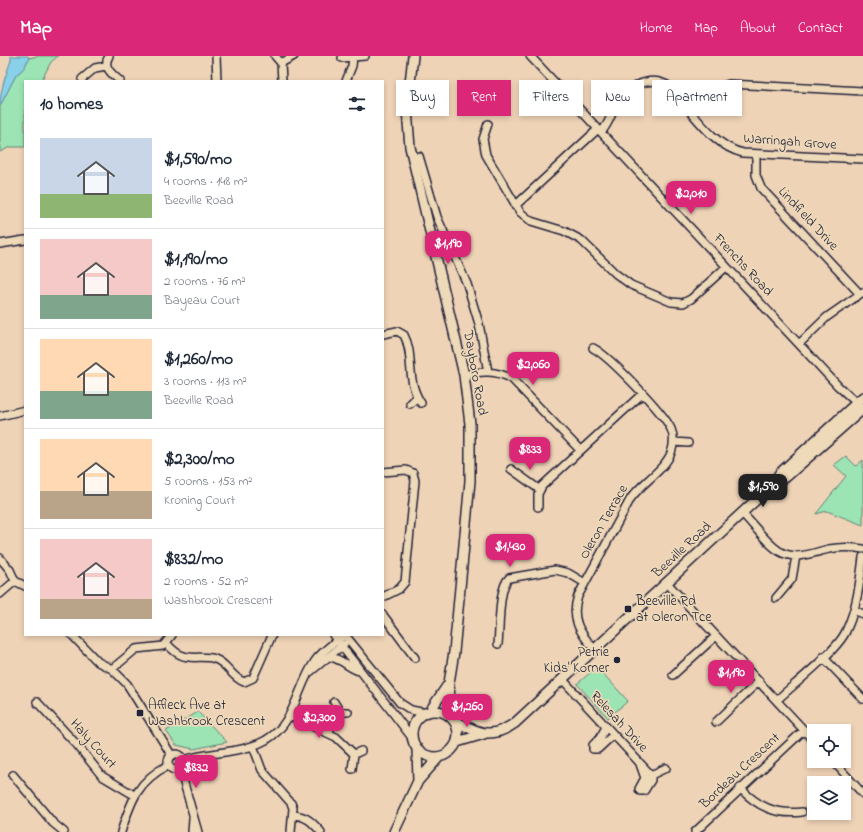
<!DOCTYPE html>
<meta charset="utf-8">
<style>
body{margin:0;font-family:"Indie Flower",sans-serif;background:#f6f6f7;color:#1f2937;height:100vh;display:flex;flex-direction:column;font-size:15px;white-space:nowrap}
*{box-sizing:border-box;margin:0}
p{font-size:13px;color:#747a83}
.icon{flex:none;width:22px;height:22px;fill:none;stroke:currentColor;stroke-width:2;stroke-linecap:round;stroke-linejoin:round}
.map{position:relative;flex:1;overflow:hidden}
.panel{position:absolute;left:24px;top:24px;width:360px;height:556px;display:flex;flex-direction:column;background:#fff;border-radius:0px;box-shadow:0 2px 6px #0003}
.panel>*{flex:none}
.banner{position:absolute;left:396px;top:24px;width:380px;height:36px;display:flex;gap:8px}
.fabs{position:absolute;left:807px;top:668px;display:grid;gap:8px}
.fabs a{display:grid;place-items:center;width:44px;height:44px;border-radius:0px;background:#fff;box-shadow:0 2px 6px #0003;font-size:20px}
.price{position:absolute;translate:-50% -34px;padding:0 9px;border-radius:8px;background:#db2777;color:#fff;font-size:13px;line-height:26px;filter:drop-shadow(0 1px 2px #0008)}
.price::after{content:'';position:absolute;left:50%;top:24px;width:12px;height:9px;margin-left:-6px;background:inherit;clip-path:polygon(0 0,100% 0,50% 100%)}
.price.on{background:#222;color:#fff}
ul{padding:0;list-style:none}
li{display:flex;align-items:center;gap:12px;height:100px;padding:0 16px}
li+li{border-top:1px solid #e0e1e3}
li span{display:grid;place-items:center;flex:none;width:112px;height:80px;border-radius:0px;color:#555}
li>.icon{margin-inline-start:auto}
span .icon{width:48px;height:48px;fill:#fffc;stroke-width:1}
li b{font-size:17px}
h2{display:flex;justify-content:space-between;align-items:center;height:48px;padding:0 16px;font-size:17px}
.tag{padding:0 14px;border-radius:0px;background:#fff;box-shadow:0 2px 6px #0003;font-size:14px;line-height:36px}
.tag.on{background:#db2777;color:#fff}
header{display:flex;align-items:center;gap:24px;box-sizing:border-box;height:56px;padding:0 20px;background:#db2777;color:#fff}
header strong{font-size:19px}
nav{display:flex;gap:22px;margin-inline-start:auto;font-size:14px}
.map>svg:first-child{display:block}
</style>
<header>
<strong>Map</strong>
<nav><a>Home</a><a>Map</a><a>About</a><a>Contact</a></nav>
</header>
<div class="map">
<svg width="863" height="776" viewBox="0 0 863 776">
<rect width="100%" height="100%" fill="#efd3b7"/>
<filter id="ink" filterUnits="userSpaceOnUse"><feTurbulence type="fractalNoise" baseFrequency=".025" numOctaves="2"/><feDisplacementMap in="SourceGraphic" scale="8" xChannelSelector="R" yChannelSelector="G"/><feConvolveMatrix kernelMatrix="1 2 1 2 8 2 1 2 1" color-interpolation-filters="sRGB"/></filter>
<g filter="url(#ink)">
<!-- green -->
<path fill="#9ce4b3" stroke="#5f8377" d="M38,0h20l-7,6 -10,19h-16v66h-15l-10,5v-46l16,-31 8,-7 5,-10z
M846,400l10,10 7,-6v65l-36,-14 -11,3 30,-38 -12,-11z
M597,611l31,34 -20,17 -31,-34z
M198,656l29,30 -33,7 -18,-4 -10,-14z"/>
<!-- water -->
<path fill="#88d1e9" stroke="#5f8ba3" d="M11,0h17l1,2 -5,10 -8,7 -16,31c0,-16 6,-31 11,-46z"/>
<g fill="none" stroke-linecap="round" stroke-linejoin="round">
<defs>
<path id="minor" d="M109,0c-7,11 3,18 11,25
M216,0l1,25
M275,0l6,7 13,-7
M530,0l308,330 21,19
M342,2l23,-2
M281,7l1,18
M82,23l13,-11 11,-2
M346,25l6,-15 1,-9
M690,54l29,-23 10,-3 134,7
M488,68l-5,15 3,16 34,57 11,9 33,10 17,9 35,34 15,11 40,17 12,1 8,-4 35,-32
M601,76c7,-6 9,-16 14,-24 10,-19 32,-34 52,-23 23,22 44,61 76,68l120,6
M756,98v21l5,13 99,106
M419,100l18,61 30,67 12,40 9,48
M515,150l83,-77
M0,188l25,-4
M383,278l14,-3 7,4c11,21 1,44 17,68
M799,288l28,-27 36,-25
M593,292c16,8 71,65 78,81 3,7 3,16 0,24 -6,16 -29,30 -40,45l-53,98c-8,23 2,37 17,54
M464,319c17,-4 32,-5 48,4l68,71
M410,348l7,-7
M0,360l25,-6
M674,386l14,1
M511,413l29,21
M383,416l23,-2 7,3 2,8 -10,101 -6,7 -16,8
M538,451v-13l4,-8 100,-92
M742,457c12,12 23,29 37,38 16,10 33,2 50,-2 11,-2 23,-2 34,0
M0,502l10,12 5,11 10,5
M667,527l147,158
M0,538l15,-13
M776,542l16,-19 4,-23
M854,554l9,4
M383,559l32,43
M72,579l26,27 14,7 15,15 45,72
M333,579l80,104
M345,579l55,68 11,7 15,3
M166,587c4,4 9,10 15,12 10,5 23,0 34,4 12,4 17,19 29,23l9,-4 19,-43
M498,588c2,-16 0,-56 11,-66l46,-8 13,3 17,10
M329,601c13,1 20,12 31,14
M823,601l40,42
M112,613l24,-20 27,-3 9,-11
M310,616l34,-28
M673,619l43,-39
M563,624l88,95
M777,644c16,-15 61,-50 69,-69 11,-23 14,-49 17,-74
M37,646l41,44 24,30 32,19
M334,646l6,10h8
M290,660l46,21 18,17
M716,666l43,-41
M606,671l-6,11 -7,7v4h5l15,-14
M328,676l12,-20
M253,690l9,24 29,33 2,5 -2,24
M168 706a8 8 0 1 1 16 0a8 8 0 1 1-16 0Z
M184,704c26,-9 58,-6 82,-20 29,-16 31,-53 49,-79 7,-10 19,-18 29,-26
M833,705l30,33
M640,708l5,14 -6,11 1,2h4l7,-11v-5
M180,713l18,63
M352,713l2,-15 7,-3
M13,719l40,48 11,9
M651,719l15,-7
M740,732c18,19 36,27 62,24
M293,759c14,1 19,7 28,17
M121,776c10,-31 17,-52 48,-67
M192,776l1,-14
M695,776l109,-102"/>
<path id="major" d="M413,0l-6,54 3,37 54,228 6,49v57l-16,171 -5,31 2,34
M772,428l8,-11 83,-76
M412 678a23 23 0 1 1 46 0a23 23 0 1 1-46 0Z
M430,655l19,-28
M455,665c24,12 36,19 60,2l255,-236 16,-10 77,-68
M457,686l27,-8
M417,692l1,33
M394,776l24,-51 21,-24"/>
</defs>
<!-- minor casing -->
<use href="#minor" stroke="#22223b" stroke-width="10"/>
<!-- major casing -->
<use href="#major" stroke="#22223b" stroke-width="12"/>
<!-- minor -->
<use href="#minor" stroke="#eed9b8" stroke-width="7"/>
<!-- major -->
<use href="#major" stroke="#eed9b8" stroke-width="9"/>
</g>
</g>
<!-- markers -->
<g fill="#22223b" stroke="#eed9b8" stroke-width="1.5">
<rect x="624" y="549" width="8" height="8" rx="2"/>
<circle cx="617" cy="604" r="4"/>
<rect x="136" y="653" width="8" height="8" rx="2"/>
</g>
<g text-anchor="middle" dominant-baseline="central" stroke-width="3.5" stroke-linejoin="round" paint-order="stroke">
<!-- street labels -->
<g font-size="14" fill="#22223b" stroke="#eed9b8">
<text transform="translate(790 86) rotate(4)">Warringah Grove</text>
<text transform="translate(808 163) rotate(47)">Lindfield Drive</text>
<text transform="translate(743 209) rotate(47)">Frenchs Road</text>
<text transform="translate(475 317) rotate(80)">Dayboro Road</text>
<text transform="translate(604 466) rotate(-60)">Oleron Terrace</text>
<text transform="translate(682 494) rotate(-43)">Beeville Road</text>
<text transform="translate(619 666) rotate(47)">Relesah Drive</text>
<text transform="translate(93 688) rotate(48)">Haly Court</text>
<text transform="translate(740 715) rotate(-43)">Bordeau Crescent</text>
</g>
<!-- poi labels -->
<g font-size="14" fill="#22223b" stroke="#eed9b8" text-anchor="start">
<text x="636" y="545">Beeville Rd<tspan x="636" dy="16">at Oleron Tce</tspan></text>
<text x="609" y="596" text-anchor="end">Petrie<tspan x="609" dy="16">Kids' Korner</tspan></text>
<text x="148" y="649">Affleck Ave at<tspan x="148" dy="16">Washbrook Crescent</tspan></text>
</g>
</g>
</svg>
<div class="fabs">
<a><svg class="icon" aria-label="locate" viewBox="0 0 24 24"><circle cx="12" cy="12" r="6"/><path d="M12 2v4M12 18v4M2 12h4M18 12h4"/></svg></a>
<a><svg class="icon" aria-label="layers" viewBox="0 0 24 24"><path d="M12 4l9 5-9 5-9-5zM3 14l9 5 9-5"/></svg></a>
</div>
<b class="price" style="left:691px;top:159px">$2,010</b>
<b class="price" style="left:448px;top:209px">$1,190</b>
<b class="price" style="left:533px;top:330px">$2,060</b>
<b class="price" style="left:530px;top:415px">$833</b>
<b class="price on" style="left:763px;top:452px">$1,590</b>
<b class="price" style="left:510px;top:512px">$1,430</b>
<b class="price" style="left:731px;top:638px">$1,190</b>
<b class="price" style="left:467px;top:672px">$1,260</b>
<b class="price" style="left:319px;top:683px">$2,300</b>
<b class="price" style="left:196px;top:733px">$832</b>
<div class="banner">
<a class="tag">Buy</a>
<a class="tag on">Rent</a>
<a class="tag">Filters</a>
<a class="tag">New</a>
<a class="tag">Apartment</a>
</div>
<section class="panel">
<h2>10 homes<svg class="icon" aria-label="filters" viewBox="0 0 24 24"><path d="M4 7h16M4 17h16"/><circle cx="9" cy="7" r="2"/><circle cx="15" cy="17" r="2"/></svg></h2>
<ul>
<li><span style="background:linear-gradient(#c9d6e8 70%,#8fb573 0)"><svg class="icon" aria-label="home" viewBox="0 0 24 24"><path d="M3 11l9-7 9 7M6 9v11h12V9"/></svg></span><div><b>$1,590/mo</b><p>4 rooms · 148 m²</p><p>Beeville Road</p></div></li>
<li><span style="background:linear-gradient(#f6c9c9 70%,#7fa58c 0)"><svg class="icon" aria-label="home" viewBox="0 0 24 24"><path d="M3 11l9-7 9 7M6 9v11h12V9"/></svg></span><div><b>$1,190/mo</b><p>2 rooms · 76 m²</p><p>Bayeau Court</p></div></li>
<li><span style="background:linear-gradient(#ffd9b3 65%,#7fa58c 0)"><svg class="icon" aria-label="home" viewBox="0 0 24 24"><path d="M3 11l9-7 9 7M6 9v11h12V9"/></svg></span><div><b>$1,260/mo</b><p>3 rooms · 113 m²</p><p>Beeville Road</p></div></li>
<li><span style="background:linear-gradient(#ffd9b3 65%,#b9a48a 0)"><svg class="icon" aria-label="home" viewBox="0 0 24 24"><path d="M3 11l9-7 9 7M6 9v11h12V9"/></svg></span><div><b>$2,300/mo</b><p>5 rooms · 153 m²</p><p>Kroning Court</p></div></li>
<li><span style="background:linear-gradient(#f6c9c9 75%,#b9a48a 0)"><svg class="icon" aria-label="home" viewBox="0 0 24 24"><path d="M3 11l9-7 9 7M6 9v11h12V9"/></svg></span><div><b>$832/mo</b><p>2 rooms · 52 m²</p><p>Washbrook Crescent</p></div></li>
</ul>
</section>
</div>
